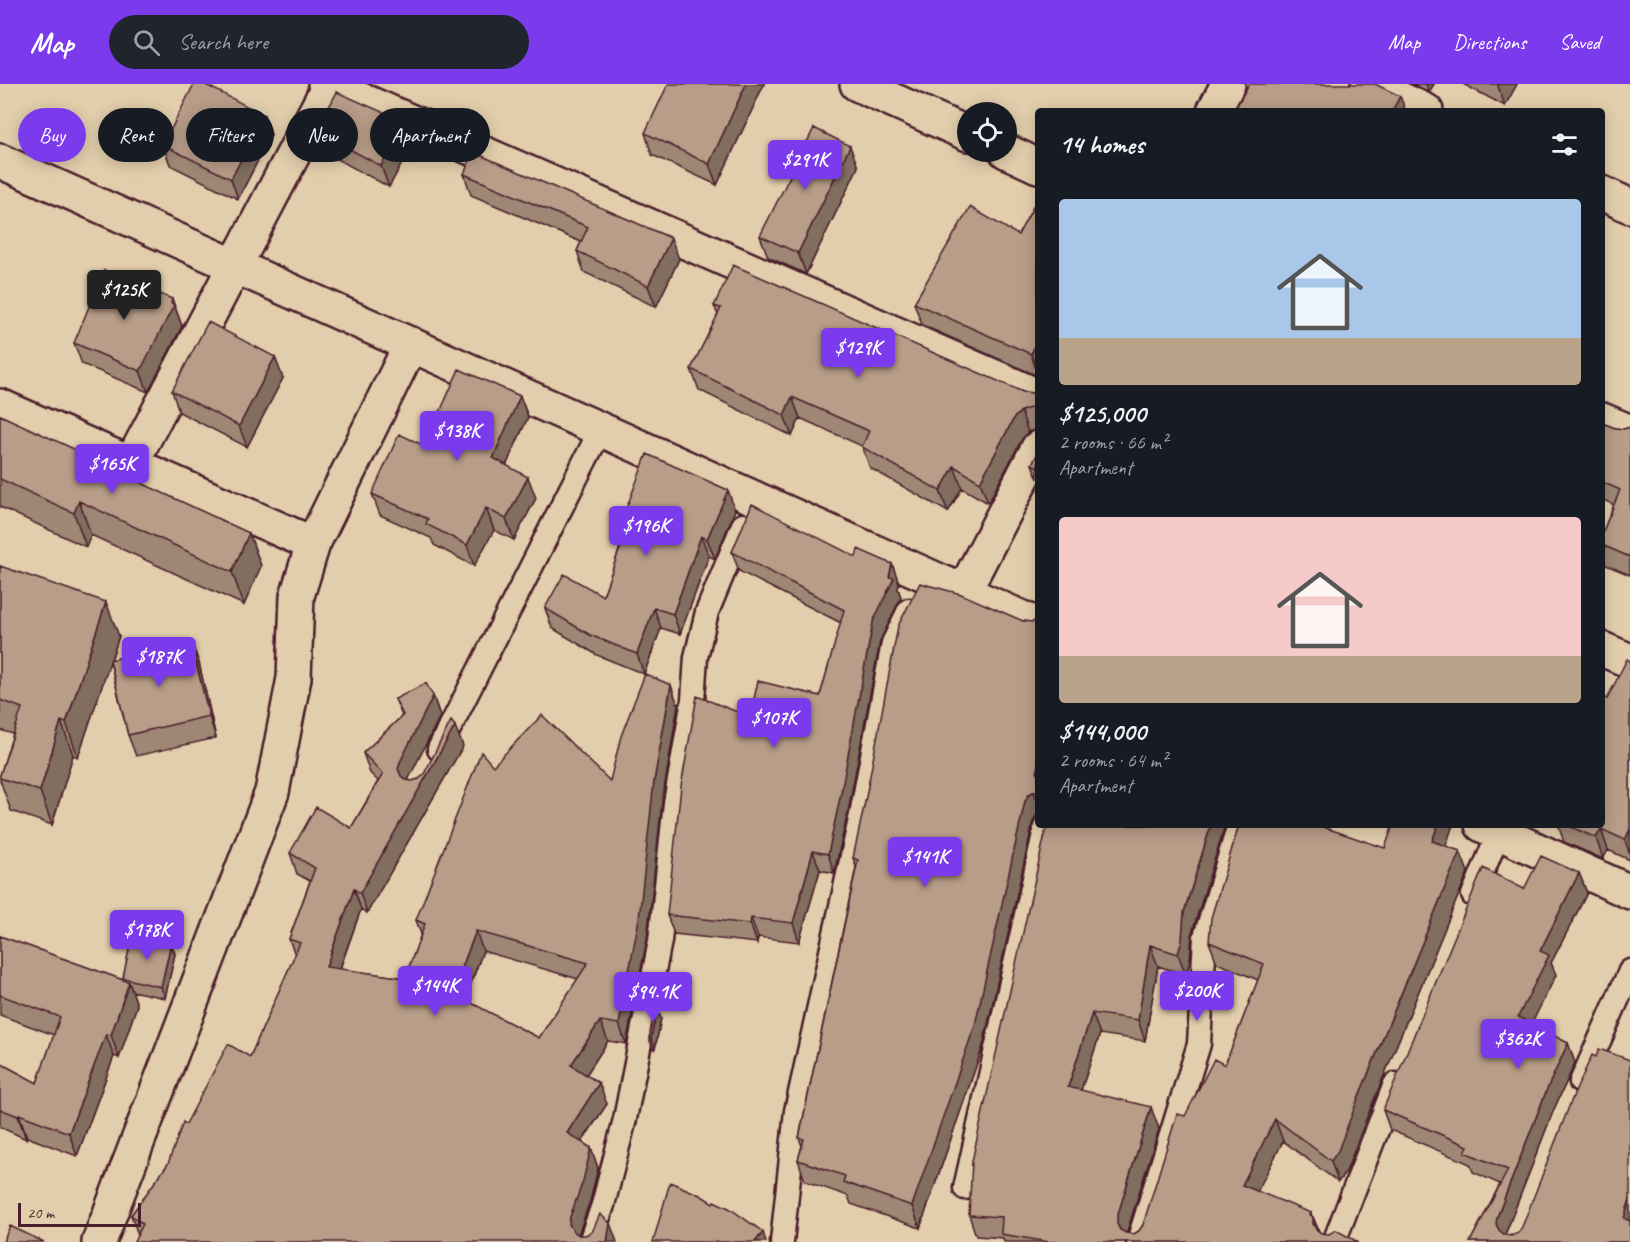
<!DOCTYPE html>
<meta charset="utf-8">
<style>
body{margin:0;font-family:Caveat,sans-serif;background:#20242c;color:#f1f3f6;height:100vh;display:flex;flex-direction:column;font-size:22px;white-space:nowrap}
*{box-sizing:border-box;margin:0}
p{font-size:20px;color:#9ea1a6}
.icon{flex:none;width:33px;height:33px;fill:none;stroke:currentColor;stroke-width:2;stroke-linecap:round;stroke-linejoin:round}
.map{position:relative;flex:1;overflow:hidden}
.sheet{position:absolute;left:1035px;top:24px;width:570px;height:720px;display:flex;flex-direction:column;background:#171b24;border-radius:6px;box-shadow:0 3px 15px #0003}
.sheet>*{flex:none}
.hud{position:absolute;left:18px;top:24px;width:570px;height:54px;display:flex;gap:12px}
.fabs{position:absolute;left:957px;top:18px;display:grid;gap:12px}
.fabs a{display:grid;place-items:center;width:60px;height:60px;border-radius:50%;background:#171b24;box-shadow:0 3px 15px #0003;font-size:30px}
.scale{position:absolute;left:18px;bottom:15px;width:123px;box-sizing:border-box;padding-left:6px;border:3px solid #4a1f2b;border-top:0;font-size:16px;line-height:21px;white-space:nowrap;color:#4a1f2b;-webkit-text-stroke:4px #e2ceac;paint-order:stroke}
.price{position:absolute;translate:-50% -51px;padding:0 14px;border-radius:6px;background:#7c3aed;color:#fff;font-size:20px;line-height:39px;filter:drop-shadow(0 2px 3px #0008)}
.price::after{content:'';position:absolute;left:50%;top:36px;width:18px;height:14px;margin-left:-9px;background:inherit;clip-path:polygon(0 0,100% 0,50% 100%)}
.price.active{background:#222;color:#fff}
ul{padding:0;list-style:none}
li{display:grid;align-content:center;gap:12px;height:318px;padding:0 24px}
li span{display:grid;place-items:center;height:186px;border-radius:6px;color:#555}
li>.icon{margin-inline-start:auto}
span .icon{width:108px;height:108px;fill:#fffc;stroke-width:1}
li b{font-size:26px}
h2{display:flex;justify-content:space-between;align-items:center;height:72px;padding:0 24px;font-size:26px}
.pill{padding:0 21px;border-radius:27px;background:#171b24;box-shadow:0 3px 15px #0003;font-size:21px;line-height:54px}
.pill.active{background:#7c3aed;color:#fff}
header{display:flex;align-items:center;gap:36px;box-sizing:border-box;height:84px;padding:0 30px;background:#7c3aed;color:#fff}
header strong{font-size:28px}
nav{display:flex;gap:33px;margin-inline-start:auto;font-size:21px}
.search{width:420px;height:54px;background:#20242c;display:flex;align-items:center;gap:15px;box-sizing:border-box;padding:0 21px;border-radius:33px;color:#9ea1a6;font-size:22px}
.map>svg:first-child{display:block}
</style>
<header>
<strong>Map</strong>
<div class="search"><svg class="icon" aria-label="search" viewBox="0 0 24 24"><circle cx="10" cy="10" r="6"/><path d="M15 15l6 6"/></svg>Search here</div>
<nav><a>Map</a><a>Directions</a><a>Saved</a></nav>
</header>
<div class="map">
<svg width="1630" height="1158" viewBox="0 0 1630 1158">
<rect width="100%" height="100%" fill="#e2ceac"/>
<filter id="ink" filterUnits="userSpaceOnUse"><feTurbulence type="fractalNoise" baseFrequency=".0167" numOctaves="2"/><feDisplacementMap in="SourceGraphic" scale="12" xChannelSelector="R" yChannelSelector="G"/><feConvolveMatrix kernelMatrix="1 2 1 2 8 2 1 2 1" color-interpolation-filters="sRGB"/></filter>
<g filter="url(#ink)">
<g fill="none" stroke-linecap="round" stroke-linejoin="round">
<defs>
<path id="lane" d="M439,665l162,-320
M1473,811l26,-63
M1581,998l49,-111
M965,1104l81,-363
M590,1158l13,-37 22,-86 35,-178 15,-138 18,-103 3,-43 11,-45 36,-87
M782,1158l14,-131 65,-296 32,-172 16,-33
M1138,1158l61,-198 6,-107 34,-112
M1334,1158l61,-158"/>
<path id="street" d="M325,0l713,312
M857,0l111,50
M1368,0l58,27
M1214,27l14,-27
M1006,67l32,15
M0,77l1038,464
M1602,109l28,13
M0,322l313,138
M1602,336l28,12
M131,380l199,-380
M964,507l74,-143
M1602,565l28,12
M1482,741l148,67
M99,1158l173,-450 22,-114 3,-82 16,-52 98,-200"/>
</defs>
<!-- lane casing -->
<use href="#lane" stroke="#4a1f2b" stroke-width="27"/>
<!-- street casing -->
<use href="#street" stroke="#4a1f2b" stroke-width="38"/>
<!-- lane -->
<use href="#lane" stroke="#e2ceac" stroke-width="22"/>
<!-- street -->
<use href="#street" stroke="#e2ceac" stroke-width="33"/>
</g>
<!-- wall -->
<path fill="#9e8775" stroke="#4a1f2b" stroke-width="1.5" fill-rule="evenodd" d="M764,0l-47,101 -65,-30 -7,-22z
M1412,0h22l-5,8z
M1463,0h54l-12,22z
M264,31l7,20 -33,64 -68,-34 -7,-20z
M316,47l97,12 -24,44 -65,-35z
M858,83l-52,107 -38,-17 -8,-21z
M464,90l215,85 -23,48 -72,-35 -7,-21 4,-9 -110,-47z
M1038,114v178l-116,-51 -8,-22 104,-68z
M172,215l10,27 -34,66 -66,-28 -8,-21z
M714,222l309,86 10,1 5,-2v38l-10,3 -6,7 -34,64 -26,-15 -14,24 -78,-44 -8,-22 -62,-28 -8,18 -93,-46 -8,-21 27,-54z
M283,294l-36,69 -68,-35 -7,-21z
M520,312l8,21 -22,49 30,32 -22,42 -20,-10 -20,36 -40,-21 -3,-7 -51,-23 -8,-21 53,-48z
M0,331l99,49 150,69 12,33 -17,39 -153,-70 -5,12 -86,-40z
M1602,339l13,5 9,1 6,-2v148l-24,-10 -4,-11v-20l12,-29 -12,-6z
M1038,369v26l-6,-15z
M626,425l109,1 -20,49 -6,-3 -29,78 -19,-6 -17,46 -47,-19 -45,-27 -7,-20 58,-12 27,-77z
M732,468l124,5 36,7 7,19 -1,6 3,8 -21,44 -32,171 -14,61 -14,-3 -21,72 -41,-5 -1,6 -83,-9 -7,-19 153,-219 21,-73 -102,-52z
M0,482l119,70 -8,24 80,-18 8,21 17,75 -80,18 -8,-21 -18,-74 -32,96 -5,-2 -21,70 -41,-14 -11,-31v-5l13,-41 -13,-4z
M1038,536v195l-2,1 -3,6 -50,224 -63,182 -69,-24 -3,-8 -43,-15 -7,-21 4,-14 -3,-8 57,-271 -3,-9 170,-237 9,1z
M1630,577v199l-22,-10 -5,9 -39,-17 -6,-17h44l5,-126z
M433,612l7,20 -32,64 4,1 7,-2 44,-33 -96,167 -6,-4 -21,60 65,9 16,-44 -5,-14 77,-154 117,15 68,-76 -16,97 -15,137 -21,105 -18,-3 -22,34 21,29 -25,38 9,6 7,20 -8,33 -12,33 -440,1 -7,-20 37,-51 18,-40 64,-67 45,-102 -6,-16 21,-58 -13,-7 -7,-21 61,-25 27,-47 -8,-8 -7,-20 39,-37 -7,-17zM483,867l95,28 -39,59 -74,-38z
M1047,741h178l-33,108 -2,28 -4,14 -28,-9 -13,75 -45,-7 -19,56 78,39 -33,104 8,1 5,-3 4,-6 42,-109 40,-51 33,-85 -41,-17 -8,-21 176,-94 61,-2 22,26 -101,245 -21,55 -8,10 -55,-41 -26,50 56,26 6,14 2,2 37,9h-354l-1,-4 -27,-2 -7,-21z
M1579,789l8,20 -36,70 5,12 -25,49 37,19 7,20 -21,46 -49,126 125,7h-160l30,-58 -27,-12 -3,-8 -80,-34 -7,-20 141,-221z
M0,852l123,44v-2l48,-35 4,11 -10,44 -33,-7 5,14 -18,53 -5,-2 -37,100 -50,-19 -1,2 -26,-12v-64l37,20 17,-48 -54,-20z
M661,934l-6,31h-2l-4,-11z"/>
<!-- shaded-wall -->
<path fill="#816e5f" stroke="#4a1f2b" stroke-width="1.5" d="M746,0h18l-47,101 -8,-21z
M1426,0h8l-5,8z
M1499,0h18l-12,22 -7,-20z
M1400,12l6,15h-14z
M264,31l7,20 -33,64 -7,-20z
M405,38l8,21 -24,44 -8,-21z
M850,62l8,21 -52,107 -8,-21z
M671,154l8,21 -23,48 -8,-21z
M172,215l10,27 -34,66 -8,-21z
M1038,255v36l-7,-21z
M275,273l8,21 -36,69 -8,-21z
M520,312l8,21 -28,62 -7,-21z
M792,313l8,21 -8,18 -8,-21z
M1021,327l7,21 -6,7 -34,64 -8,-21 34,-64z
M954,382l8,22 -14,24 -8,-21z
M528,393l8,21 -22,42 -8,-21z
M728,406l7,20 -20,49 -8,-20z
M79,417l12,34 -5,12 -12,-34z
M486,424l8,22 -20,36 -7,-21z
M249,449l12,33 -17,39 -12,-33z
M701,452l8,20 -29,78 -7,-20z
M892,480l7,19 -1,6 3,8 -21,44 -32,171 -14,61 -6,-19 45,-232 16,-45z
M106,518l13,34 -41,121 -12,-34z
M654,524l7,20 -17,46 -7,-20z
M191,558l8,21 17,75 -7,-22z
M671,601l7,20 -16,97 -15,137 -21,105 -7,-20 35,-243z
M433,612l7,20 -33,66 -1,7 -8,-20 2,-7z
M61,637l12,34 -21,70 -12,-34z
M455,642l8,20 -96,167 -7,-20z
M1034,707l4,12v12l-2,1 -3,6 -50,224 -63,182 -8,-22 113,-405 3,-6z
M1211,741h14l-33,108 -2,28 -4,14 -8,-21 6,-42z
M1438,741h15l-13,38 -8,-22z
M1601,745l7,21 -5,9 -7,-21z
M1630,745v26l-5,-15z
M813,767l7,19 -21,72 -6,-19z
M1460,767l8,21 -101,245 -21,55 -8,10 -7,-21 28,-65z
M1579,789l8,20 -36,70 5,12 -31,62 -7,-20 22,-66z
M354,805l7,20 -28,78 -7,-20z
M751,834l7,19 -1,6 -7,-19z
M476,847l7,20 -24,63 -7,-21z
M171,859l4,11 -10,44 -4,-11z
M1150,861l8,21 -13,75 -7,-21z
M129,898l8,23 -18,53 -8,-23z
M657,924l4,10 -6,31 -4,-11z
M1092,929l8,21 -25,74 -7,-21z
M600,937l8,20 -29,45 -8,-21z
M106,950l8,22 -37,100 -8,-23z
M1568,959l7,20 -21,46 -50,128v5l-8,-18 1,-7 50,-128z
M599,999l8,21 -33,49 -7,-20z
M1151,1023l8,22 -34,109 -8,-14v-7z
M19,1030l8,23 -1,2 -8,-23z
M1275,1035l8,22 -33,65 -8,-21z
M591,1064l7,20 -8,33 -13,37v4l-8,-18 1,-7z
M1630,1115v35l-6,-16z
M1311,1129l2,7v-3l8,21v4l-11,-27z
M610,1139l7,19h-10z
M763,1148l3,10h-11z"/>
<!-- building -->
<path fill="#b89d88" stroke="#4a1f2b" stroke-width="1.5" fill-rule="evenodd" d="M194,0h10l60,31 -33,64 -68,-34z
M668,0h78l-37,80 -64,-31z
M1249,0h126l25,12 -8,15h-158z
M337,8l68,30 -24,44 -65,-35z
M814,44l36,18 -52,107 -38,-17z
M473,68l198,86 -23,48 -71,-35 11,-24 -124,-53z
M1038,114v141l-7,15 -117,-51 56,-96 48,28z
M733,181l290,127 10,1 5,-2v19l-8,-2 -9,3 -7,7 -34,64 -26,-16 -14,25 -78,-44 7,-16 -77,-34 -8,18 -93,-46 30,-61 -7,-2z
M104,186l68,29 -1,4 3,2 -34,66 -66,-28z
M208,238l67,35 -36,69 -67,-35z
M459,285l61,27 -27,62 35,19 -22,42 -20,-11 -19,37 -41,-21 2,-5 -56,-25 27,-60 26,12z
M0,331l98,45 -2,2 153,71 -17,39 -153,-71 -5,12 -74,-34z
M1602,339l13,5 9,1 6,-2v130l-28,-12v-11l18,-44 -18,-8z
M1038,369v14l-6,-3z
M647,370l81,36 -21,49 -6,-3 -28,78 -19,-6 -17,46 -47,-19 -45,-27 19,-34 39,22 30,-84 -7,-3z
M752,420l104,53 2,-8 34,15 -3,13 5,1 -21,44 -32,171 -13,61 -15,-3 -20,72 -42,-5 -1,6 -83,-9 14,-129 16,-90 53,21 8,-36 62,15 24,-86 -112,-58z
M0,482l106,36 -40,121 -5,-2 -21,70 -40,-13v-3l22,-67 -22,-8z
M920,499l41,11 62,27 9,1 6,-2v149l-1,3h1v19h-4l-6,4 -3,6 -50,224 -63,181 -69,-24 2,-6 -47,-16 6,-21 -5,-1 59,-278 -5,-2 13,-61 32,-171z
M191,558l18,74 -81,19 -18,-75z
M1627,575l3,2v168l-5,11 -24,-11 -5,9 -29,-13h35v-129l5,3z
M645,590l26,11 -17,96 -15,138 -20,105 -19,-3 -29,44 28,18 -32,50 24,15 -8,33 -13,36 -1,7 4,7 6,4h6l7,-3 8,-18 10,9 -3,19h-473l9,-18 -12,-9 37,-51 15,-42 3,2 42,-80 22,13 50,-114 -11,-4 26,-71 -25,-15 26,-46 35,21 32,-54 -20,-21 40,-38 -8,-16 31,-16 7,13 -33,66 -2,7 3,7 5,4 6,1 7,-2 5,-5 27,-53 4,5 -95,167 -6,-4 -28,78 79,11 20,-54 -9,-4 65,-168 12,14 49,-51 68,66 11,-45zM476,847l112,32 -49,75 -87,-45z
M1047,741h164l-27,87 -2,28 -4,14 -28,-9 -12,75 -46,-7 -24,74 83,20 -34,110v7l3,6 6,3 8,1 5,-3 4,-6 34,-111 8,2 29,-57 11,6 39,-101 -55,-22 2,-24 28,-93h78l68,23 8,-23h45l-6,16 28,10 -101,245 -21,55 -7,10 -56,-42 -33,66 69,28 -1,2 3,2v7l3,5 5,4 8,1 7,-4 22,12h-309l-48,-8 1,-17 -33,-2 3,-54z
M1541,772l38,17 -39,78 9,4 -31,62 50,26 -21,46 -50,128 -1,7 3,6 6,5 6,1 7,-3 4,-6 50,-128 20,-44 4,2 3,-8 31,11v139l-6,19 6,3v21h-160l38,-72 -43,-18 3,-6 -85,-36 100,-242 41,21z
M132,851l39,8 -10,44 -38,-9z
M0,852l129,46 -18,53 -5,-1 -37,99 -50,-19 -1,2 -18,-7v-46l37,20 23,-66 -60,-22z
M655,923l2,1 -6,30h-2z
M670,1098l30,13 13,8 1,-2 15,7 34,24 -8,10h-102z
M10,1142l34,16h-41z"/>
</g>
</svg>
<div class="fabs">
<a><svg class="icon" aria-label="locate" viewBox="0 0 24 24"><circle cx="12" cy="12" r="6"/><path d="M12 2v4M12 18v4M2 12h4M18 12h4"/></svg></a>
</div>
<div class="scale">20 m</div>
<b class="price" style="left:805px;top:107px">$291K</b>
<b class="price active" style="left:124px;top:237px">$125K</b>
<b class="price" style="left:858px;top:295px">$129K</b>
<b class="price" style="left:457px;top:378px">$138K</b>
<b class="price" style="left:112px;top:411px">$165K</b>
<b class="price" style="left:646px;top:473px">$196K</b>
<b class="price" style="left:159px;top:604px">$187K</b>
<b class="price" style="left:774px;top:665px">$107K</b>
<b class="price" style="left:925px;top:804px">$141K</b>
<b class="price" style="left:147px;top:877px">$178K</b>
<b class="price" style="left:435px;top:933px">$144K</b>
<b class="price" style="left:1197px;top:938px">$200K</b>
<b class="price" style="left:653px;top:939px">$94.1K</b>
<b class="price" style="left:1518px;top:986px">$362K</b>
<div class="hud">
<a class="pill active">Buy</a>
<a class="pill">Rent</a>
<a class="pill">Filters</a>
<a class="pill">New</a>
<a class="pill">Apartment</a>
</div>
<section class="sheet">
<h2>14 homes<svg class="icon" aria-label="filters" viewBox="0 0 24 24"><path d="M4 7h16M4 17h16"/><circle cx="9" cy="7" r="2"/><circle cx="15" cy="17" r="2"/></svg></h2>
<ul>
<li><span style="background:linear-gradient(#a9c7e8 75%,#b9a48a 0)"><svg class="icon" aria-label="home" viewBox="0 0 24 24"><path d="M3 11l9-7 9 7M6 9v11h12V9"/></svg></span><div><b>$125,000</b><p>2 rooms · 66 m²</p><p>Apartment</p></div></li>
<li><span style="background:linear-gradient(#f6c9c9 75%,#b9a48a 0)"><svg class="icon" aria-label="home" viewBox="0 0 24 24"><path d="M3 11l9-7 9 7M6 9v11h12V9"/></svg></span><div><b>$144,000</b><p>2 rooms · 64 m²</p><p>Apartment</p></div></li>
</ul>
</section>
</div>
